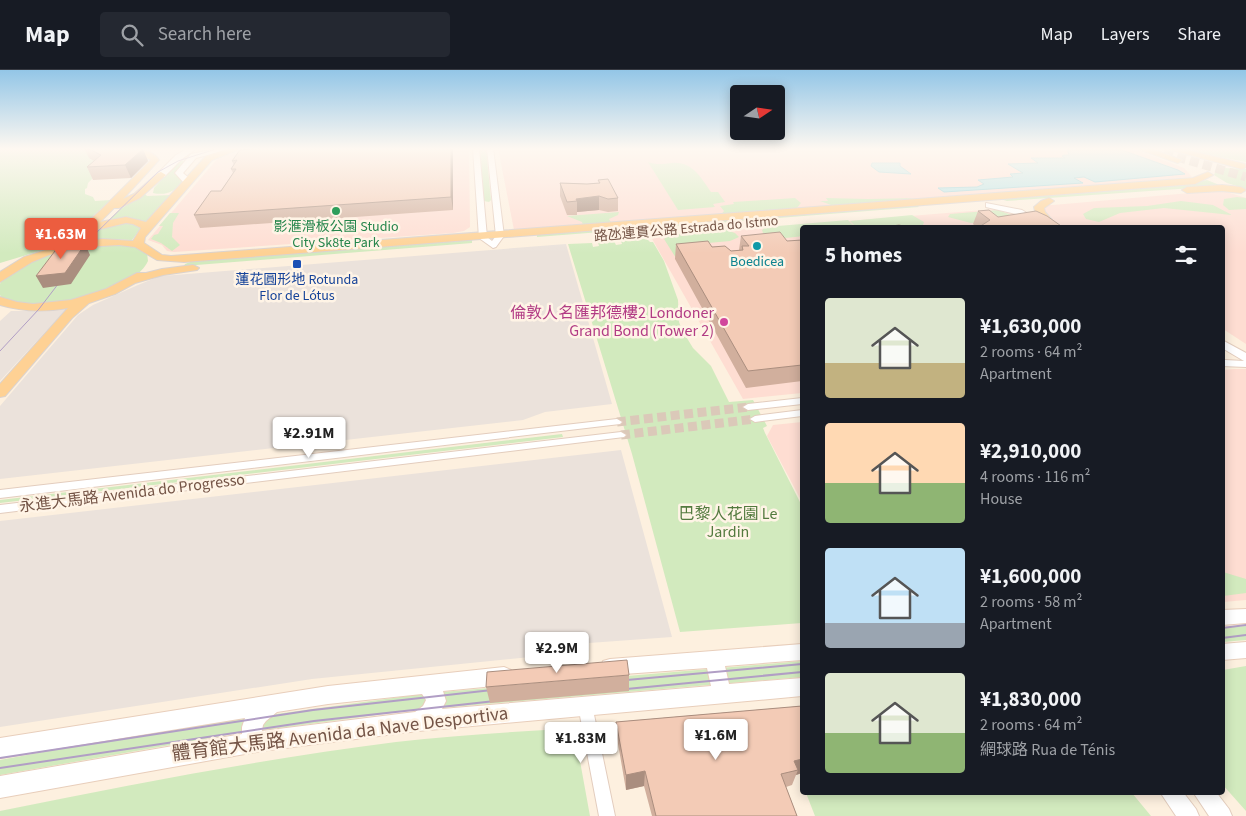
<!DOCTYPE html>
<meta charset="utf-8">
<style>
body{margin:0;font-family:"Source Sans 3","Noto Sans SC",sans-serif;background:#242831;color:#f1f3f6;height:100vh;display:flex;flex-direction:column;font-size:19px;white-space:nowrap}
*{box-sizing:border-box;margin:0}
p{font-size:16px;color:#9ea1a6}
.icon{flex:none;width:28px;height:28px;fill:none;stroke:currentColor;stroke-width:2;stroke-linecap:round;stroke-linejoin:round}
.map{position:relative;flex:1;overflow:hidden}
.side{position:absolute;left:800px;top:155px;width:425px;height:570px;display:flex;flex-direction:column;background:#171b24;border-radius:5px;box-shadow:0 2px 12px #0003}
.side>*{flex:none}
.needle{width:32px;rotate:77deg}
.tools{position:absolute;left:730px;top:15px;display:grid;gap:10px}
.tools a{display:grid;place-items:center;width:55px;height:55px;border-radius:5px;background:#171b24;box-shadow:0 2px 12px #0003;font-size:25px}
.price{position:absolute;translate:-50% -42px;padding:0 11px;border-radius:5px;background:#fff;color:#222;font-size:16px;line-height:32px;filter:drop-shadow(0 1px 2px #0008)}
.price::after{content:'';position:absolute;left:50%;top:30px;width:15px;height:11px;margin-left:-8px;background:inherit;clip-path:polygon(0 0,100% 0,50% 100%)}
.price.current{background:#ec5d3f;color:#fff}
ul{padding:0;list-style:none}
li{display:flex;align-items:center;gap:15px;height:125px;padding:0 25px}
li span{display:grid;place-items:center;flex:none;width:140px;height:100px;border-radius:5px;color:#555}
li>.icon{margin-inline-start:auto}
span .icon{width:60px;height:60px;fill:#fffc;stroke-width:1}
li b{font-size:21px}
h2{display:flex;justify-content:space-between;align-items:center;height:60px;padding:0 25px;font-size:21px}
header{display:flex;align-items:center;gap:30px;box-sizing:border-box;height:70px;padding:0 25px;background:#171b24;border-bottom:1px solid #363941}
header strong{font-size:24px}
nav{display:flex;gap:28px;margin-inline-start:auto;font-size:18px}
.search{width:350px;height:45px;background:#242831;display:flex;align-items:center;gap:12px;box-sizing:border-box;padding:0 18px;border-radius:5px;color:#9ea1a6;font-size:19px}
.map>svg:first-child{display:block}
</style>
<header>
<strong>Map</strong>
<div class="search"><svg class="icon" aria-label="search" viewBox="0 0 24 24"><circle cx="10" cy="10" r="6"/><path d="M15 15l6 6"/></svg>Search here</div>
<nav><a>Map</a><a>Layers</a><a>Share</a></nav>
</header>
<div class="map">
<svg width="1246" height="746" viewBox="0 0 1246 746">
<rect width="100%" height="100%" fill="#fdf0df"/>
<!-- commercial -->
<path fill="#feddd2" d="M251,78h218l1,79 -6,4 -11,2 -279,19 -7,-1 -5,-6 -14,-5 70,-82z
M498,78h634l52,20 8,9 -295,25 -383,28z
M1213,121l14,1 19,6v146l-23,-15 -1,-101 -158,-1 -18,-11 -3,-6 4,-5h6z
M996,139l30,9 15,9 -239,1v165l-59,6 -92,-162z
M1234,299h12v231l-23,2 -1,-232z
M802,352v80l-35,-66 6,-11z"/>
<!-- industrial -->
<path fill="#ebe2db" d="M566,174l46,160 -67,8 -22,8 -523,59v-73l78,-91 15,-10 45,-20 22,-9 15,-1z
M68,237l-68,74v-60l11,-10h29z
M621,380l51,187 -83,6v8l-277,28 -312,48v-206z"/>
<!-- green -->
<path fill="#d2eabe" d="M0,78h125l-35,11 15,7 -17,17 -1,5 -2,1v5l8,3 2,4 16,-1 -51,45 -60,18z
M480,78h6l5,52 -2,2 -5,-1z
M1173,78h73v14z
M181,89l3,3 -9,11 8,8c-8,10 -16,15 -30,12l1,-5z
M648,92c8,3 15,2 24,1 20,-2 29,15 39,29h7l7,10 -12,2 2,3 -37,3z
M1225,98l21,1v20l-19,-6 -13,-8 2,-5z
M1207,110l15,6 -215,15 -10,-3 200,-16z
M146,122l-1,2 2,2 24,-1 -24,27 -16,-3 -25,4 12,-12z
M1237,127l9,1v11l-17,1 -6,-5 1,-6z
M795,128l6,5 -5,6 -76,7 4,-5 -4,-5 14,-2 -1,-2z
M826,128l42,1 49,-1 -83,8 -14,-5h8z
M1181,131l32,4 19,10 -68,-7 -44,5 -21,9 -13,-3 -3,-5 11,-6 53,-2z
M916,135l3,2 -382,30v-2z
M998,140l27,10 -54,3 -23,-6 2,-3z
M619,142l-1,3 -9,4 3,5 -29,1 -1,-3 -15,-6z
M170,143h9l-6,10 -1,14 8,8 -8,6 -11,-8 -10,-4 3,-4 4,-1 5,-8h-4z
M912,145l12,7 -1,3 -18,2 -48,1 -7,-7z
M848,150l7,7 -53,1v8c-13,2 -27,4 -39,-3l-1,-3 4,-3z
M129,152l12,6 -9,12 -28,-1 -24,4 15,-14z
M726,160l9,3 4,4 -9,4 -22,2 -32,15 -12,-19 6,-4z
M646,168l4,4h3l11,19 14,39 1,22 3,8 11,18 18,18 18,36 24,-2 14,26 -4,2 2,5 37,73v117l-122,9 -48,-178 -64,-210 24,-1 1,4 6,-1 -1,-4 16,-1 2,4 6,-1 -1,-3z
M472,170v3l-288,23 1,-2 8,-3z
M116,174l23,4 8,5 1,8c-13,30 -93,47 -123,44 -8,-1 -16,-5 -23,-7l-2,-3c0,-3 0,-8 0,-11 5,-16 58,-33 73,-36 14,-3 29,-3 43,-4z
M562,364l1,3 -563,66v-3z
M1223,502l23,7v14l-23,3z
M1246,556v14l-23,2v-14z
M802,591v16l-362,31 6,-9 -4,-7z
M1246,596v145l-24,-27 1,-114z
M422,624l5,2 2,3 -8,10 -156,21 -4,-2 1,-8 7,-5z
M250,647l-6,4 -3,7 3,4 -244,43v-15l135,-25z
M574,658l16,88h-590v-5c131,-27 263,-52 396,-69 59,-7 119,-10 178,-14z
M806,723h326l19,23h-336z"/>
<!-- water -->
<path fill="#b3e2e6" stroke="#99d2d9" d="M1071,78h45l62,22 7,4 -90,8 -11,-5 -10,1 9,5 -139,9 -6,-4 39,-1 7,-3 -6,-4 35,-3 -3,-3 13,-1 -15,-9 30,-1 -7,-5h34l-3,-2 2,-1h5l-2,-6z
M872,93h28v3l11,8 -32,-2 -8,-6z"/>
<g fill="none" stroke-linecap="round" stroke-linejoin="round">
<!-- minor-tunnel -->
<path stroke="#dbc9b9" stroke-width="9" stroke-dasharray="9 4.5" stroke-linecap="butt" d="M617,352l131,-15
M621,365l134,-16"/>
<!-- primary-tunnel -->
<path stroke="#dbc9b9" stroke-width="9" stroke-dasharray="9 4.5" stroke-linecap="butt" d="M1164,83l82,24"/>
<defs>
<path id="minor" d="M802,328v6l-54,6 -5,-3 5,-3z
M802,340v6l-47,6 -5,-3 5,-3z
M617,349l5,3 -2,2 -620,74v-8z
M621,362l5,3 -2,2 -624,76v-8z
M585,628l5,2 2,5 23,111h-16l-21,-111 2,-5z"/>
<path id="tertiary" d="M473,78h6l8,89 5,4 4,-5 -9,-88h6l11,88 -8,11 -3,1 -14,-10z
M986,133l36,7 29,18h-11l-24,-14 -30,-7z
M1222,270l24,13v14l-24,-1v-6h3l19,1 -22,-13z
M1160,722h23l13,17 3,7h-23z
M1193,722h23l13,17 3,7h-23z"/>
<path id="secondary" d="M188,78h9l-15,11 -18,18h-6v-4l18,-18z
M220,78h14l-38,10 -13,15 8,7v4h-6l-10,-11 16,-19z
M1246,539v14l-24,2v-15z
M1246,572v16l-24,2v-16z
M802,574v16l-77,6 4,18 73,-6v18l-384,35 -156,20 -262,47v-22l242,-42v-7l3,-9 -245,40v-20l328,-52 176,-19 7,3 3,6 -3,6 -7,3 -61,6 3,10 -4,8 269,-23 -4,-18 -97,7 -7,-2 -2,-6 2,-6 7,-2zM422,624l4,6 -3,6 -8,6 -153,19 1,-6 3,-4 11,-9 51,-8z"/>
<path id="primary" d="M126,78c11,0 27,2 33,12l-36,39 11,-5 24,-21 3,-1 5,3 -26,23 -21,10h-5l-14,14 26,-5 20,5 60,-66 24,-8h13l-31,12 -67,77 -1,6 18,12 9,1 1022,-78 15,-6 5,3 -18,9 -1011,78 -27,-2 -22,-13 -16,-2 -36,2 -34,8 -17,7 -32,20v-10l24,-15 37,-12 40,-35 50,-50zM126,153l7,1 8,4 -8,13 -31,-2 -25,3 11,-10z
M1135,78h14l33,12 -4,3z
M1163,78h16l66,16 1,3 -4,2z
M1222,115l19,2 5,3 -5,3 -19,-2 -35,2 -5,-3 5,-3z
M1049,128l5,3 -10,7 1,4 7,8 -5,3 -11,-8 -2,-8 7,-6z
M193,195l6,3 -2,2 -34,5 -28,8 -20,11 -26,9 -17,15 -67,78 -5,1v-13l68,-76c-24,4 -45,4 -68,-3v-8l17,5 16,2 38,-4 35,-11 31,-16h9l16,-4z"/>
</defs>
<!-- minor casing -->
<use href="#minor" stroke="#e3cdbe" stroke-width="2"/>
<!-- tertiary casing -->
<use href="#tertiary" stroke="#e3cdbe" stroke-width="2"/>
<!-- secondary casing -->
<use href="#secondary" stroke="#e8cebb" stroke-width="2"/>
<!-- primary casing -->
<use href="#primary" stroke="#dbd3cf" stroke-width="2"/>
<!-- minor -->
<use href="#minor" fill="#fff" fill-rule="evenodd"/>
<!-- tertiary -->
<use href="#tertiary" fill="#fff" fill-rule="evenodd"/>
<!-- secondary -->
<use href="#secondary" fill="#fff" fill-rule="evenodd"/>
<!-- primary -->
<use href="#primary" fill="#fed194" fill-rule="evenodd"/>
<!-- tram-far1 -->
<path stroke="#b19ec5" stroke-width="1" d="M78,186l12,-17 68,-67 20,-11 41,-13
M0,281l39,-42 26,-34"/>
<!-- tram -->
<path stroke="#b19ec5" stroke-width="2" d="M1222,558l24,-3
M1222,568l24,-3
M616,611l186,-17
M616,620l186,-18
M0,688l313,-48 188,-21
M0,698l314,-47 190,-21"/>
</g>
<!-- wall -->
<path fill="#d1af9d" d="M84,78h58l6,13 -17,17 -38,2 -6,-13 7,-6 -5,-3z
M453,78v62l-253,18 -6,-13 27,-24 12,-18 -2,-4 3,-4 -2,-4z
M598,110l20,18v13l-10,1 -9,-2 -22,2v3h-10l-7,-19v-13l27,1 12,-1z
M978,141l20,6 66,11 -88,-1 -3,-3z
M741,166l46,5 15,-1v141l-56,7 -71,-129 1,-15 36,3 19,4 8,-1z
M629,605v16l-139,12 -4,-16z
M802,636v67l-6,2 -4,10 -6,2 11,29h-145l-8,-30 -18,4 -9,-52 -1,-16z"/>
<!-- shaded-wall -->
<path fill="#aa8e7f" d="M451,78h2v62l-2,-13z
M143,79l5,12 -17,17 -6,-13z
M599,126v14l-22,2v-11l-1,-2z
M85,174l5,11 -19,29 -28,4 -7,-12z
M802,689v14l-6,2 2,-5 -4,-9z
M645,701l-1,15 -18,4v-15z"/>
<!-- building -->
<path fill="#f3cbb6" stroke="#aa8e7f" d="M87,78h55l1,1 -18,16 -38,2 14,-12z
M262,78h189v49l-257,18 17,-24h10l15,-22h-5l6,-9 -5,1 8,-11z
M608,109l10,19 -10,1 -9,-3 -23,3 1,2 -10,1 -7,-19 27,1 13,-1 -2,-3z
M989,140l9,7 38,-6 11,5 17,12h-103l18,-1 11,-7 -12,-9z
M899,155l14,3h-23l2,-2z
M780,162l7,9 15,-1v125l-54,6 -72,-127 32,-3 4,6 13,-1 6,5 12,-1 -1,-4h7l-8,-10z
M85,174l-20,29 -29,3 22,-29z
M627,590l2,15 -143,12 1,-15z
M802,636v53l-8,2 4,9 -17,4 16,42h-141l-11,-45 -19,4 -10,-53z"/>
<!-- sky -->
<linearGradient id="sky" x2="0" y2="1"><stop stop-color="#93c6e7"/><stop offset="0.43" stop-color="#fef8f1"/><stop offset="1" stop-color="#fef8f1" stop-opacity="0"/></linearGradient>
<rect width="1246" height="183" fill="url(#sky)"/>
<!-- markers -->
<circle fill="#2e9e5b" stroke="#fff4e6" stroke-width="2" cx="336" cy="141" r="5"/>
<circle fill="#0f9aa8" stroke="#fff4e6" stroke-width="2" cx="757" cy="176" r="5"/>
<rect fill="#1a4fb4" stroke="#fff4e6" stroke-width="2" x="292" y="189" width="10" height="10" rx="2.5"/>
<circle fill="#d1479c" stroke="#fff4e6" stroke-width="2" cx="724" cy="252" r="5"/>
<g text-anchor="middle" dominant-baseline="central" stroke-width="5" stroke-linejoin="round" paint-order="stroke">
<!-- far-leisure labels -->
<g font-size="14" fill="#27864d" stroke="#fff4e6">
<text x="336" y="157">影滙滑板公園 Studio<tspan x="336" dy="16">City Sk8te Park</tspan></text>
</g>
<!-- far-street labels -->
<g font-size="14" fill="#745446" stroke="#fff4e6">
<text transform="translate(686 159) rotate(-5)">路氹連貫公路 Estrada do Istmo</text>
</g>
<!-- far-culture labels -->
<g font-size="14" fill="#0d838f" stroke="#fff4e6">
<text x="757" y="192">Boedicea</text>
</g>
<!-- far-transit labels -->
<g font-size="14" fill="#164399" stroke="#fff4e6">
<text x="297" y="210">蓮花圓形地 Rotunda<tspan x="297" dy="16">Flor de Lótus</tspan></text>
</g>
<!-- hotel labels -->
<g font-size="16" fill="#b23c85" stroke="#fff4e6" text-anchor="end">
<text x="714" y="243">倫敦人名匯邦德樓2 Londoner<tspan x="714" dy="18">Grand Bond (Tower 2)</tspan></text>
</g>
<!-- street labels -->
<g font-size="16" fill="#745446" stroke="#fff4e6">
<text transform="translate(132 423) rotate(-7)">永進大馬路 Avenida do Progresso</text>
</g>
<!-- park labels -->
<g font-size="16" fill="#537a3e" stroke="#fff4e6">
<text x="728" y="444">巴黎人花園 Le<tspan x="728" dy="18">Jardin</tspan></text>
</g>
<!-- near-street labels -->
<g font-size="19" fill="#745446" stroke="#fff4e6">
<text transform="translate(340 664) rotate(-7)">體育館大馬路 Avenida da Nave Desportiva</text>
</g>
</g>
</svg>
<div class="tools">
<a><svg class="needle" viewBox="-14 -14 28 28"><path d="M0-13l5 13h-10z" fill="#e53935"/><path d="M0 13l5-13h-10z" fill="#9ea1a6"/></svg></a>
</div>
<b class="price current" style="left:61px;top:190px">¥1.63M</b>
<b class="price" style="left:309px;top:389px">¥2.91M</b>
<b class="price" style="left:557px;top:604px">¥2.9M</b>
<b class="price" style="left:716px;top:691px">¥1.6M</b>
<b class="price" style="left:581px;top:694px">¥1.83M</b>
<section class="side">
<h2>5 homes<svg class="icon" aria-label="filters" viewBox="0 0 24 24"><path d="M4 7h16M4 17h16"/><circle cx="9" cy="7" r="2"/><circle cx="15" cy="17" r="2"/></svg></h2>
<ul>
<li><span style="background:linear-gradient(#dfe7d0 65%,#c2b280 0)"><svg class="icon" aria-label="home" viewBox="0 0 24 24"><path d="M3 11l9-7 9 7M6 9v11h12V9"/></svg></span><div><b>¥1,630,000</b><p>2 rooms · 64 m²</p><p>Apartment</p></div></li>
<li><span style="background:linear-gradient(#ffd9b3 60%,#8fb573 0)"><svg class="icon" aria-label="home" viewBox="0 0 24 24"><path d="M3 11l9-7 9 7M6 9v11h12V9"/></svg></span><div><b>¥2,910,000</b><p>4 rooms · 116 m²</p><p>House</p></div></li>
<li><span style="background:linear-gradient(#bfe0f5 75%,#9aa5b1 0)"><svg class="icon" aria-label="home" viewBox="0 0 24 24"><path d="M3 11l9-7 9 7M6 9v11h12V9"/></svg></span><div><b>¥1,600,000</b><p>2 rooms · 58 m²</p><p>Apartment</p></div></li>
<li><span style="background:linear-gradient(#dfe7d0 60%,#8fb573 0)"><svg class="icon" aria-label="home" viewBox="0 0 24 24"><path d="M3 11l9-7 9 7M6 9v11h12V9"/></svg></span><div><b>¥1,830,000</b><p>2 rooms · 64 m²</p><p>網球路 Rua de Ténis</p></div></li>
</ul>
</section>
</div>
